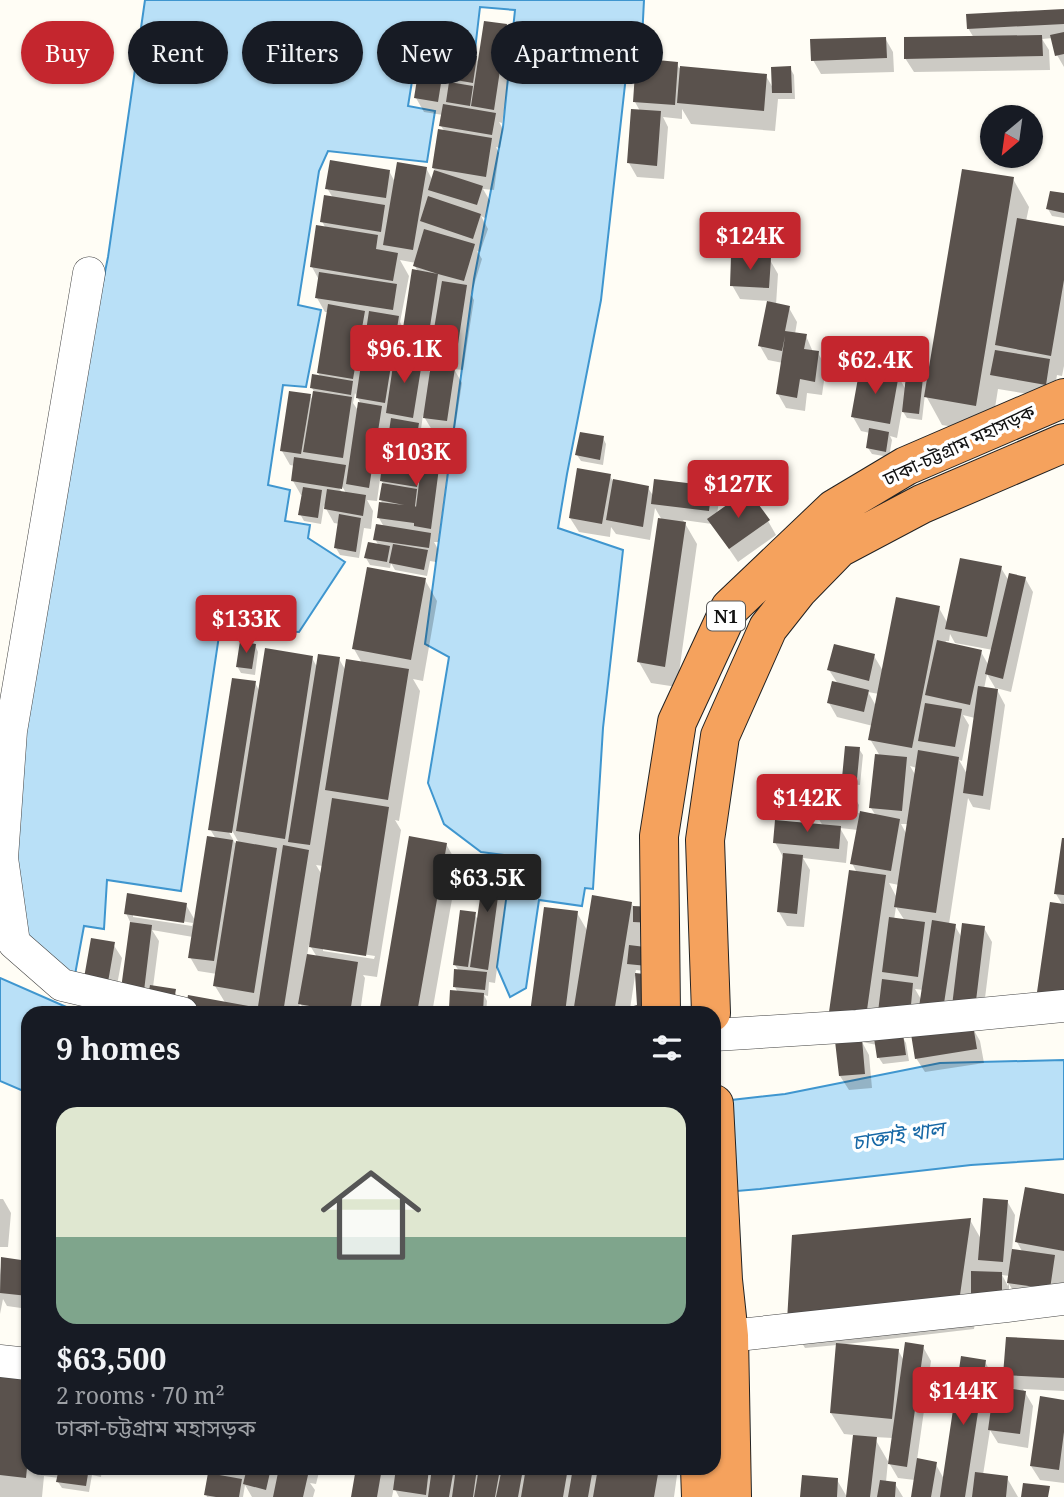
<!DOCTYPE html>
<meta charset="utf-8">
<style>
body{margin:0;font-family:"Noto Serif","Noto Sans Bengali",serif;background:#242831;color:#f1f3f6;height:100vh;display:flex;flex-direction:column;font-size:26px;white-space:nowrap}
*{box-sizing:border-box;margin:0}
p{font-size:23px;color:#9ea1a6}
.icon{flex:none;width:38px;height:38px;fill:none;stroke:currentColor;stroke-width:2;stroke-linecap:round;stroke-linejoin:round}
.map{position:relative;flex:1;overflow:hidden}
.side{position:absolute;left:21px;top:1006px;width:700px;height:469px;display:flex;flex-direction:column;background:#171b24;border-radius:21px;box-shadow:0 2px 5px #0004}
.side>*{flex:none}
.guide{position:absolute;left:21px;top:21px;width:700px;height:63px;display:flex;gap:14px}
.needle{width:46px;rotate:209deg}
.buttons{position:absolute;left:980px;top:105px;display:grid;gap:14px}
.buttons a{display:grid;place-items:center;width:63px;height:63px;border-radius:50%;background:#171b24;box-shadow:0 2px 5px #0004;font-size:35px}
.price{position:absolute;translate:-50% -60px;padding:0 16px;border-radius:7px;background:#c4262e;color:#fff;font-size:23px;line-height:46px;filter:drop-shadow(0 2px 4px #0008)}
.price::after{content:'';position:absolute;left:50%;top:42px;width:21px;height:16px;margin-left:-10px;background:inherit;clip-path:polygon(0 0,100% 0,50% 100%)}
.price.active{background:#222;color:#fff}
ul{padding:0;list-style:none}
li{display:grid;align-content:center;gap:14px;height:371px;padding:0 35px}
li+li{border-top:2px solid #363941}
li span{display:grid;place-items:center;height:217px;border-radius:21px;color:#555}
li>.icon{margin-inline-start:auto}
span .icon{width:126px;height:126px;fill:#fffc;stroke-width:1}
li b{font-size:30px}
h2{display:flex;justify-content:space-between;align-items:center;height:84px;padding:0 35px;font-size:30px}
.pill{padding:0 24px;border-radius:32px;background:#171b24;box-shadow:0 2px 5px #0004;font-size:24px;line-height:63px}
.pill.active{background:#c4262e;color:#fff}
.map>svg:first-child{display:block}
</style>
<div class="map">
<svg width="1064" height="1497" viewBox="0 0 1064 1497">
<rect width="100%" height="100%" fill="#fffdf5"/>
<!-- water -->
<path fill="#b9e0f7" stroke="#3f96cf" stroke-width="2" d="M145,0h499l-2,39 -12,1 -29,260 -34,174 -9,54 65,22 -20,178 -10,161 -8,-1 -3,18 -43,-6 -13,88 -16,9 -13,-30 15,-111 -31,-4 -37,-28 -16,-41 21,-126 -24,-13 49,-365 29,-152 12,-117 -35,-3 -5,43 -57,-6 -10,62 27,5 -8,51 -99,-11 -9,20 -21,134 23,5 -15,77 -23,-2 -15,100 22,5 -5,31 25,4 -2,13 37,24 -46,70 -79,-3 -39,262 -74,-11 -3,49 -20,-3 -10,54 -49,-38 -10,-85 4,-106 50,-302 39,-192z
M0,978l80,35h-52v80l-28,-12z
M1064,1060v99l-93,6 -211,24 -46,4v-91l71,-8 155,-31z"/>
<!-- shadow -->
<path fill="#0003" fill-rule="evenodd" d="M1064,11v56l-7,-12 -4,-17 -11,1 7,11 1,20 -136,2 -9,-14 69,-20 -6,-10z
M506,26l9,14 -13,83 -3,-1 4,7 -3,19 -4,-1 3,6 -5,37 -11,-1 7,12 -5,17 -4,-2 7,13 -8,23 -3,-1 5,8 -11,36 3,5 -11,70 -9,-1 8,14 -8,52 -11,-2 8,13 -13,96h-4l4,7 -2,13 -6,-1 -3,15 -32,-6 -4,-7 -1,5 -20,-3 -4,-7 13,-12 -4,-7 9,-12 -5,-9 5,-34 -4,-5 -3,22 -10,-1 6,11 -2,18 -7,-1 -5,30 -19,-3 -4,-7 4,-24 -6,-1 -10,-18 -3,19 -17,-3 -4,-7 3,-19h-2l-8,-14 2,-15 -5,-1 -8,-14 28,-56 3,6 2,-8 -3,-5 9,-11 -3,-4 11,-61h-4l-8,-14 2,-18 -7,-13 14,-38 -4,-8 11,-23 -6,-10 62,-17 6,11 31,-14 7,13 3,-10 -3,-3 12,-36 -4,-6 2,-11 -19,-3 -8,-14 29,-45 4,7 27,-3 3,7zM400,260l16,3 -1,3 3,6 -14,58 -4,-8 9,-46zM435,357l5,10 -7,-1zM425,365l7,1 -1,8zM355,393l5,9 -1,10 -6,-9zM423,415l9,15 -6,9 -5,-10zM383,459l6,10 -7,-1zM339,481l7,12h-4l-6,-11z
M885,38l8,14 1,20 -73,2 -8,-14z
M677,64l2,4 87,8 7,12 17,-20 4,7 1,24h-17l-3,32 -84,-7 -9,-15v10l-19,-2 5,10 -4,52 -27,-2 -8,-14 11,-52 -5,-9z
M1013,179l16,28 -3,14 38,7v138l-2,10 -5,-1 -4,23 -55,-9 -7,44 -49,-8 -17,-31 -3,26 -15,-2 -5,-8 -5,28 -7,-2 2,4 -3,17 -17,-3 -4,-6 2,-15 -9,-2 -8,-14 26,-45 -4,-6 28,-22 4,6 -5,26h-4l8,14 17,-19 6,10z
M1064,195v23l-12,-2 -4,-7z
M770,260l8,14 -2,31 13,3 8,14 -2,12 11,2 7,16 5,1 8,14 -4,28 -15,-2 -2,18 -19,-3 -8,-14 5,-31 -15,-3 -8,-14 9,-45 -29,-2 -8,-14z
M603,438l3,6 -3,21 -22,-4 -4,-6z
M609,475l4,6 35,7 6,9 57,-9 8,14 -2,12 51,7 8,14 -38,27 -26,-38 -29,-4 14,24 -20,143 -26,-4 -12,-21 23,-142 -7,-12 -5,32 -34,-6 -5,-7 -1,10 -31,-5 -9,-14z
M1001,568l8,13 16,-3 8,14 -22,100 -15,-4 9,17 -15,105 -17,-3 -5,-9 -19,126 6,2 7,12 22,-10 8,14 -10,80 -80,14 4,7 3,18 -26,3 -4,-6 -2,-13 -15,-3 7,13 3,33 -23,2 -9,-14 17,-203 -5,-10 6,-33 -18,-2 8,14 -2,21 -43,-5 7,12 -6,57 -17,-1 -8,-14 4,-55 -8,-15 48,-16 -8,-13 36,-22 8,14 -1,8 18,3 -5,-8 9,-52 -10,-17 3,-13 -36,-9 -8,-14 9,-19 -9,-14 45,-14 9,15 56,-63 9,16zM950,634l5,9 38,7 -4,16 -8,-14 -36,-8 1,-3h3zM987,674l10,17 -13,-2zM868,692l11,2 -3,12zM963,715l12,3 -8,56 -8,-14 3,1 7,-36zM910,766l7,2 -1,8zM901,824h8l-2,11zM889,883l10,2 -2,13zM896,907l9,14 -11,-1zM915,989l9,1 -2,11z
M425,580l12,21 -14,80 -10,-2 7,12 -21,130 -4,-1 6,10 -24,147 -14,-2 2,3 -5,35h-54l-6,-10 -2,10h-110l38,-9 -11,-18 2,-12 -19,-3 -8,-14 3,-20 -41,-7 7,11 -6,46 21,4 4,7 -48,12 1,-86 -5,-11 60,-8 10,17 20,-83 -6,-10 45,-146 5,9 52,-34 5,9 22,-8 7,12 16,-8 -8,-14zM229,825l10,18h-4l-9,-16zM316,865l7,1 -1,9zM133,913l60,10 -1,3 -59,-9zM309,944l8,13 -10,-1zM323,948l52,8 -1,3 -51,-8z
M255,645l3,7 -3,23 -14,-2 -4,-7z
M859,749l4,6 -3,30 -12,-1 -4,-7z
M410,838l36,6 12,21 -26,148h-51z
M1064,840v178l-1,-112 -7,-12z
M502,862l8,14 -15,107 -6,-1 -1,14 -4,-1 3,6 -1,12h-33l-2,-4 7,-16 -3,-6 4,-16 -4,-6 19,-51 5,7z
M631,903l3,5 20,1 -11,19 -3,20 31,26 -35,-4 -1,4 40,39h-143l13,-105 32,5 11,19zM635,976h2l2,31 -9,2z
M113,944l9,14 -7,38 -21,-4z
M972,1027l8,14 4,22 -59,9 -9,-14z
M1064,1196v95l-47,6 -8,-13v33l-32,-7 -3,19 -128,15v1l52,5 6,11 19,-14 8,14 -14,99 18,3 9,16 41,-117 12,21v5l18,3 -10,-17 59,-32v49l-41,-2 10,17 -5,42 -30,-5 -8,-13 -7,45 24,3 11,19h-106l3,-17 -17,-2 -10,-17 -2,21 9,2 8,13h-56l7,-62 -10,-1 -13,-21 6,-68 -32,3 -16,-27 181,-101 11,19 26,-38 8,14 -3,36 11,2 -6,-11zM1002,1275l8,1 -2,10zM874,1437l19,1 -4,25z
M0,1199h3l8,14 -3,34h-8z
M2,1259l26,3v47l-21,-3 -4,-7 -3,15v-39z
M0,1378l28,4v86h74l-1,9 -9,-2 -3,17 -27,-4 -4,-6 1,-4 -15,-2 -2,21h-42z
M1064,1402v81l-24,-3 -9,-14z
M212,1468h108l-4,16 -6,-1 5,7 -2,7h-61l-7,-12 -2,12h-36l-1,-3 9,-18z
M358,1468h320l-4,29h-275l-5,-10 -2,10h-39z
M837,1480l10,17h-45z"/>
<!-- building -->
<path fill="#5a524d" d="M1064,9v15l-97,5 -1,-15z
M484,21l23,3 -13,86 -23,-4z
M1064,32v22l-9,2 -5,-21z
M1042,35l1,21 -139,3v-22z
M886,37l1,21 -76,3 -1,-22z
M422,48l24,4 -8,50 -24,-4z
M448,51l29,5 -4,27 -29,-5z
M636,58l42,4 -3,43 -42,-3z
M680,66l87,8 -3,37 -87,-8z
M791,66l1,27h-20l-1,-26z
M449,82l24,4 -3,20 -24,-4z
M443,104l53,9 -4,22 -53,-9z
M631,109l30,2 -4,55 -30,-3z
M438,129l54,9 -6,39 -54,-9z
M330,160l60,10 -4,28 -61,-9z
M397,162l30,5 -14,83 -30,-5z
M962,169l52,8 -38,229 -52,-9z
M434,170l49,16 -6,19 -49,-15z
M1050,191l14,2v20l-18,-4z
M324,195l61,10 -4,27 -61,-10z
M428,196l53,18 -8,25 -53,-18z
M1017,218l47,8v54l-13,76 -56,-11z
M316,225l62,10 -2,14 22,4 -5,28 -83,-14z
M424,229l51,15 -11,37 -26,-7 -12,79 -26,-5 12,-79 26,5 -25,-8z
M731,256l40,2 -2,30 -39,-2z
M319,272l78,12 -4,26 -78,-12z
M442,281l25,4 -11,72 -26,-4z
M767,301l23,5 -5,25 22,3 -3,15 15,2 -4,31 -15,-3 -3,19 -21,-4 9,-58 -3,15 -24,-5z
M328,304l37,7 -12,68 -36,-6z
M369,311l30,5 -14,87 -29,-5z
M878,337l26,5 -5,29 -26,-5z
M995,350l55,9 -4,26 -56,-10z
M395,352l28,4 -10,62 -27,-5z
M431,364l24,4 -8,53 -24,-3z
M860,367l39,7 -9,50 -39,-7z
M907,367l17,2 -5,45 -17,-2z
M312,374l41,7 -2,14 -41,-7z
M289,391l22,3 -10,60 -21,-3z
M313,391l39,6 -9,61 -40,-6z
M358,402l24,4 -13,82 -23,-4z
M391,418l28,5 -7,45 -28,-4z
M426,428l18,2 -13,99 -17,-3v-3l-37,-5 2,-16 25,3 -25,-5 3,-17 35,6 -2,17 1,1z
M869,428l20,4 -3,20 -20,-4z
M580,432l24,4 -4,24 -25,-5z
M294,457l52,8 -4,24 -51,-8z
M382,466l38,6 -3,15 -37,-6z
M577,468l34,6 -9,50 -33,-6z
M613,479l36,7 -6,41 -37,-7z
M654,479l58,7 -3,25 -58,-7z
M303,487l19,3 -4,28 -20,-3z
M327,489l39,6 -3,21 -39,-7z
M748,490l22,30 -41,29 -22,-30z
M339,514l22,4 -5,34 -22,-4z
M658,518l28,4 -21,145 -28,-5z
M376,524l55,9 -2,15 -56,-8z
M368,542l22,4 -3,16 -23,-4z
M393,544l35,6 -4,20 -35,-7z
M960,558l42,8 -15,71 -42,-8z
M367,567l59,11 -15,82 -59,-11z
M1009,573l17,4 -23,102 -18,-5z
M896,597l44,9 -28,142 -44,-8z
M937,640l45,10 -12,55 -45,-10z
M240,641l16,3 -4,25 -16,-2z
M834,644l41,10 -6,27 -42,-11z
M265,648l48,8 -28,183 -49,-8z
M318,654l22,3 -30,188 -22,-3z
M346,659l63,10 -21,131 -63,-10z
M232,678l24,3 -24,152 -24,-3z
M832,681l37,9 -5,22 -37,-9z
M978,686l20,3 -15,107 -20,-3z
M925,703l37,6 -7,38 -37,-6z
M845,746l15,1 -3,32 -15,-1z
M918,750l41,7 -23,156 -42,-6z
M875,754l32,3 -5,54 -33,-3z
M816,786l36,3 -3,27 -35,-3z
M332,798l57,9 -23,149 -57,-9z
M860,811l40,8 -9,52 -41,-7z
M775,820l66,6 -2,23 -66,-6z
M207,836l26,4 -19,121 -26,-3z
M409,836l38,7 -30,170h-38z
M1062,838h2v57l-10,-1z
M236,841l41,7 -23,145 -41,-7z
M283,845l26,5 -26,163h-26z
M783,853l20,2 -6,59 -20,-2z
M486,857l17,3 -15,110 -18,-3z
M849,870l37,5 -21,149 -37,-5z
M127,893l60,10 -3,20 -60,-9z
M592,895l40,7 -18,111h-41z
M1050,902l14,2v92l-28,3z
M633,906l22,1v16l-22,-1z
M544,907l34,4 -13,102h-35z
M460,910l16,2 -8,55 -15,-2z
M889,917l36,5 -7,55 -36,-5z
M932,920l24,4 -13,86 -24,-3z
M130,922l22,3 -9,74 -23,-3z
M962,923l23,3 -10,83 -23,-3z
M91,938l24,4 -7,40 -24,-4z
M629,945l41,5 -2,18 -41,-4z
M307,954l51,8 -8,51 -52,-9z
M454,969l33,3 -2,18 -32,-3z
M635,973l28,3 -6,37h-30v-5l10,-3z
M882,979l31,4 -3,33 -32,-4z
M150,985l26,4 -3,18 -26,-5z
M450,990l34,3 -1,19 -34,-3z
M188,995l66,12 -1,6h-68z
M973,1025l4,24 -62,10 -4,-25z
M903,1034l3,21 -29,3 -3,-20z
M862,1039l3,35 -26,2 -4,-35z
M1025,1187l39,7v57l-49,-9z
M983,1198l25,2 -5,62 -25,-2z
M971,1218l-12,84 -172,19 5,-86z
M1012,1249l43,6 -5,34 -43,-6z
M1,1257l27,4v35l-28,-3z
M971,1271l31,1v31l-31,-1z
M1006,1337l58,3v38l-61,-3z
M905,1342l19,3 -17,122 -19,-3z
M836,1343l63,6 -7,70 -62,-6z
M961,1356l25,4 -21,137h-25z
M0,1376l28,4v78l-2,20 -26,-3z
M994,1386l32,5 -6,43 -32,-4z
M1040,1396l24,4v32l-5,38 -29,-4z
M853,1435l24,2 -7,60h-24z
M917,1458l20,4 -6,35h-20z
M59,1468h30l-3,18 -30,-4z
M208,1468h37v7l-38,-5z
M247,1468h24l-5,22 -23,-6z
M279,1468l29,7 -5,22h-30z
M356,1468h26l-5,29h-26z
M396,1468h33l-3,27 -33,-5z
M432,1468h22l-5,29h-21z
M456,1468h21l-4,29h-21z
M479,1468l21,1 -5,28h-21z
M502,1468l21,1 -5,28h-22z
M526,1468h42l-5,29h-42z
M573,1468h20l-5,29h-20z
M598,1468h61l-5,29h-61z
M975,1472l33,4 -2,21h-34z
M208,1473l34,6 -3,18h-23l-12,-2z
M802,1475l36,3 -1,19h-37z
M880,1480l16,2 -1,15h-18z
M1023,1483l27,3 -2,11h-27z"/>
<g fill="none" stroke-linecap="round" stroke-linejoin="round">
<defs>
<path id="street" d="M89,273l-78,458 -9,127 12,85 48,42 120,28
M714,1035l143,-9 207,-20
M729,1336l278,-30 57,-7
M0,1361l28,3"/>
<path id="highway" d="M661,1013l-2,-177 18,-114 53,-114 104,-99 72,-43 158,-68
M711,1013l-6,-173 15,-104 48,-108 30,-38 41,-42 83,-44 142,-61
M714,1104l9,176 6,56 3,161
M700,1468l1,29"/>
</defs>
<!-- street casing -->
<use href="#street" stroke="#444" stroke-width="33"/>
<!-- highway casing -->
<use href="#highway" stroke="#222" stroke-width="40"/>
<!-- street -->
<use href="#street" stroke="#fff" stroke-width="32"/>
<!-- highway -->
<use href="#highway" stroke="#f5a25d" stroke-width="38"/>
</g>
<g text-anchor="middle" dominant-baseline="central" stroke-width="7" stroke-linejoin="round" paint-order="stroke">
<!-- shield labels -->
<rect fill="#fff" stroke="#585858" stroke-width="2" x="707" y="601.5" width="38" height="29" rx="5"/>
<g font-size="18" font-weight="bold" fill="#111">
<text x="726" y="616">N1</text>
</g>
<!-- street labels -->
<g font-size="19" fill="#111" stroke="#fff">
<text transform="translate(959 445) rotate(-25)">ঢাকা-চট্টগ্রাম মহাসড়ক</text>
</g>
<!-- water labels -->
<g font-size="21" font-style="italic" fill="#1768a6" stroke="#fff">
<text transform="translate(898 1135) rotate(-9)">চাক্তাই খাল</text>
</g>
</g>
</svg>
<div class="buttons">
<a><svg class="needle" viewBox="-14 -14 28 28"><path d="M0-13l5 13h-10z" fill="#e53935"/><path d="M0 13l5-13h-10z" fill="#9ea1a6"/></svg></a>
</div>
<b class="price" style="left:750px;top:272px">$124K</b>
<b class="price" style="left:404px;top:385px">$96.1K</b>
<b class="price" style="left:875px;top:396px">$62.4K</b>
<b class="price" style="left:416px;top:488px">$103K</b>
<b class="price" style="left:738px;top:520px">$127K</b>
<b class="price" style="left:246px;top:655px">$133K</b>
<b class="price" style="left:807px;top:834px">$142K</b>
<b class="price active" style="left:487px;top:914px">$63.5K</b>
<b class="price" style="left:963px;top:1427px">$144K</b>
<div class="guide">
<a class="pill active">Buy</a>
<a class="pill">Rent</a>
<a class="pill">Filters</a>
<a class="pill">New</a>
<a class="pill">Apartment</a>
</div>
<section class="side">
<h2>9 homes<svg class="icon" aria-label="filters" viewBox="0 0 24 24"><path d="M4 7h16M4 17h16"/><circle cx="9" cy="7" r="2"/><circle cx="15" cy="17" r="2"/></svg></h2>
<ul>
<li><span style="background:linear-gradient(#dfe7d0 60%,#7fa58c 0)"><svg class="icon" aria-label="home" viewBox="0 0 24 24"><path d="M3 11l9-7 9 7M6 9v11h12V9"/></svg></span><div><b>$63,500</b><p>2 rooms · 70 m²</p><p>ঢাকা-চট্টগ্রাম মহাসড়ক</p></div></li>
</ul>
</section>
</div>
